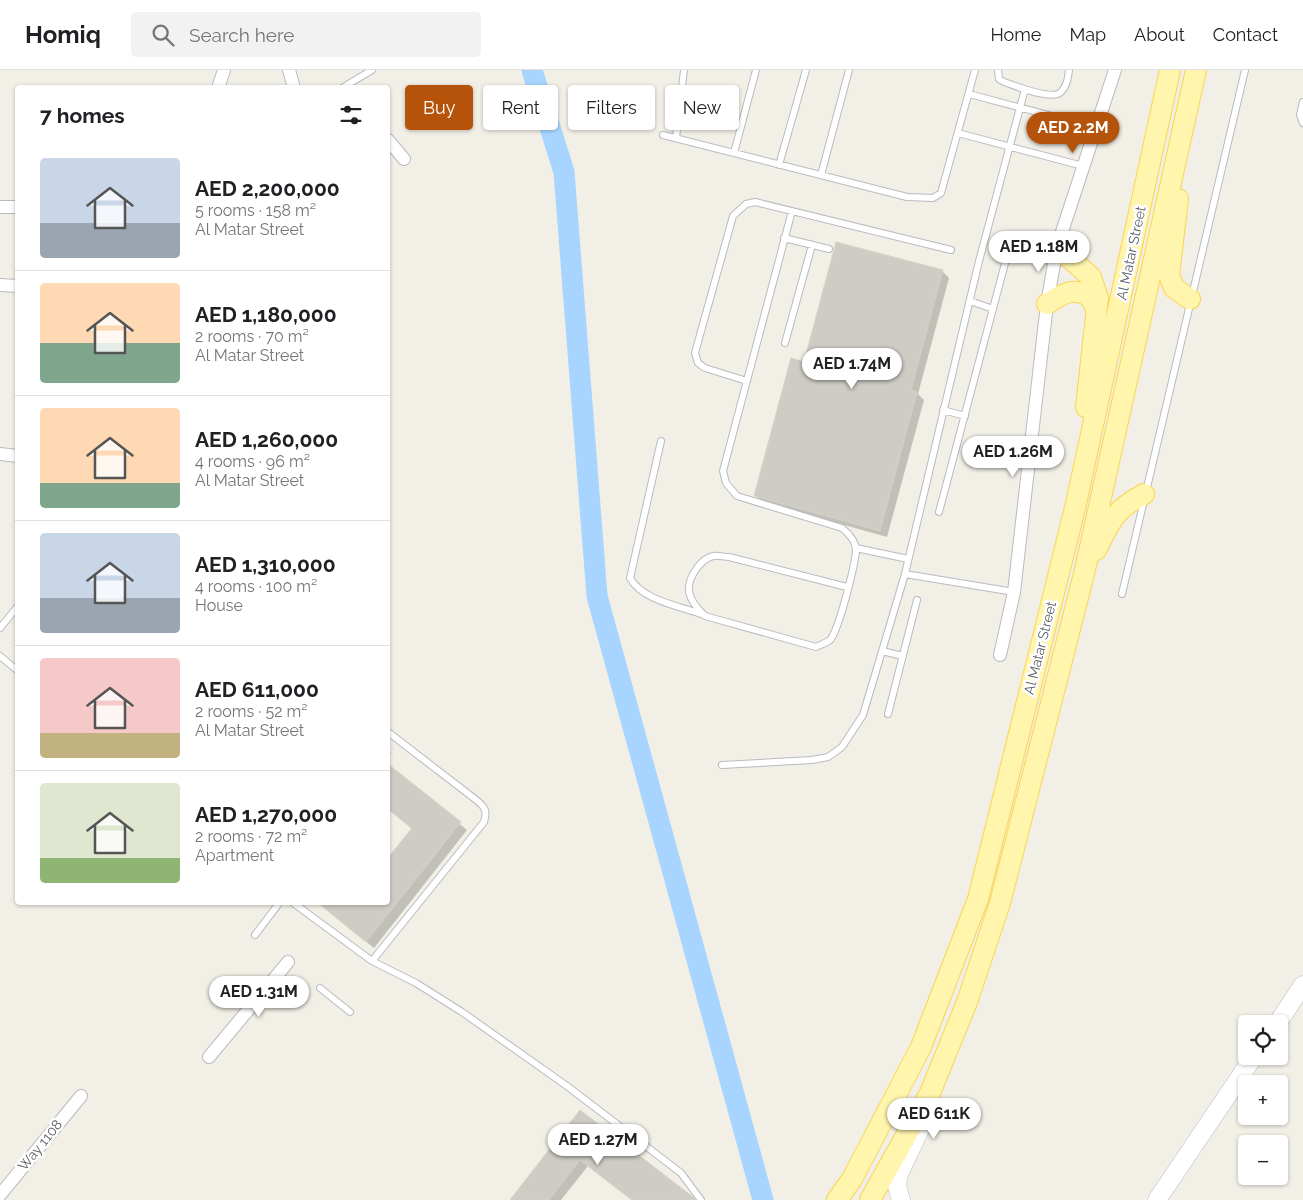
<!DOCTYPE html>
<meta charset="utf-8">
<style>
body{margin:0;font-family:Raleway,sans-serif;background:#f2f2f2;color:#202124;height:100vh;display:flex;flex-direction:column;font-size:19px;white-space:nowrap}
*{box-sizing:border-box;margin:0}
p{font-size:16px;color:#757577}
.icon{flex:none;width:28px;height:28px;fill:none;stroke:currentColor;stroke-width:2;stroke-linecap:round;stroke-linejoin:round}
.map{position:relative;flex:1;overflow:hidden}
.drawer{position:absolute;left:15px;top:15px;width:375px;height:820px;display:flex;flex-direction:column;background:#fff;border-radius:5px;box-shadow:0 1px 4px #0004}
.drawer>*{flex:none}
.top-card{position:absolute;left:405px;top:15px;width:475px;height:45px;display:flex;gap:10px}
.buttons{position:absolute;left:1238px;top:945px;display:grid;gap:10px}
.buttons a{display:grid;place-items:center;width:50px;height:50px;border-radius:5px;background:#fff;box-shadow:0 1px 4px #0004;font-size:25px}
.price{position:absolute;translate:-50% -42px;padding:0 11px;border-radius:18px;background:#fff;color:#222;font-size:16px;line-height:32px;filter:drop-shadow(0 1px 2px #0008)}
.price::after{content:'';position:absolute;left:50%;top:30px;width:15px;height:11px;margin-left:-8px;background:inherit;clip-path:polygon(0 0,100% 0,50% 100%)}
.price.selected{background:#b45309;color:#fff}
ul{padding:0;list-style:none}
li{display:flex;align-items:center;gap:15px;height:125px;padding:0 25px}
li+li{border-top:1px solid #e0e0e0}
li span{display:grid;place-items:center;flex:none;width:140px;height:100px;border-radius:5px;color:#555}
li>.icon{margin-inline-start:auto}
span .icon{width:60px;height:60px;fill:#fffc;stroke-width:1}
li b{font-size:21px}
h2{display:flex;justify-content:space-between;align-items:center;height:60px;padding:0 25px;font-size:21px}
.pill{padding:0 18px;border-radius:5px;background:#fff;box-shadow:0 1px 4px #0004;font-size:18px;line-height:45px}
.pill.selected{background:#b45309;color:#fff}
header{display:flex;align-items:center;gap:30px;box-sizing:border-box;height:70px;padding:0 25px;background:#fff;border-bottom:1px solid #e0e0e0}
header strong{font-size:24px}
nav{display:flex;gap:28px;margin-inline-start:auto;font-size:18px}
.search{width:350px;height:45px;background:#f2f2f2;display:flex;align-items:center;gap:12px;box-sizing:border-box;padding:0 18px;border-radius:5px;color:#757577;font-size:19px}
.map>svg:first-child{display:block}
</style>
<header>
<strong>Homiq</strong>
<div class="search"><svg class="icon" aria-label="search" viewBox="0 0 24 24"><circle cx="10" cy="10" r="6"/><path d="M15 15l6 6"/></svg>Search here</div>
<nav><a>Home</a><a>Map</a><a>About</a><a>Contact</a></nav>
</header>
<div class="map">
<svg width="1303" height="1130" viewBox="0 0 1303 1130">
<rect width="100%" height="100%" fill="#f1efe6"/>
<!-- shadow -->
<path fill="#0003" d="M942,201l7,7 -31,116 6,6 -37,137 -125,-35 -7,-7 50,-132z
M388,680l3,3 -3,4z
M388,695l79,65 -93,118 -57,-46h71v-42l24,-31 -24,-20z
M580,1042l114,88h-62l-44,-34 -27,34h-49z"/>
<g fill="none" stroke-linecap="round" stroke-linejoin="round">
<!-- river -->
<path stroke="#a7d5ff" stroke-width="21" d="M532,0l32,102 33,424 166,604"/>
</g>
<!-- building -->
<path fill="#ceccc4" stroke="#d6d1c3" d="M836,172l107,28 -32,120 6,2 -37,139 -126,-35 37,-138 13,4z
M388,694l73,58 -95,120 -49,-40h71v-44l24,-30 -24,-19z
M580,1040l113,87 2,3h-63l-52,-40 -31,40h-39z"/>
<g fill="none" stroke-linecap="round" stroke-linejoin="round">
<defs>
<path id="lane" d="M998,0l1,9 5,3c12,4 48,19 57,10 6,-6 7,-14 8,-22
M342,18l30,-18
M969,24l128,34
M1303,32l-3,13 3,8
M958,63l125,33
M663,65l244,62 26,1 8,-5 34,-123
M676,68l8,-68
M734,83l22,-83
M779,95l27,-95
M821,105l28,-105
M792,141l-69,260 3,12 11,13 105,32c6,5 14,13 14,22 -1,15 -17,80 -26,90 -4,3 -10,5 -14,7l-111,-31c-17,-16 -22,-29 -8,-48 4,-5 8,-10 16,-12 4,-1 11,1 16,1l118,30
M784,168l45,11
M970,231l23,8
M785,273l27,-98
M747,311l-42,-13 -7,-5 -3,-10 38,-137 13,-12 9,-2 196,48
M943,340l22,6
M661,371l-31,137c12,22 49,28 71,36
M939,442l69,-260
M856,478l52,11
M905,504l109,18
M1122,524l123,-524
M0,558l18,-22
M882,581l21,5
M0,586l18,15
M888,644l29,-114
M722,695l90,-5 16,-3 14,-10 21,-32 42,-141 74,-313 46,-172
M292,832l80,59 44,22 46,29 105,74 114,87 20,27
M255,865l25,-33
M372,891l112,-139c4,-12 0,-16 -9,-23l-87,-67
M320,918l30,24"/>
<path id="street" d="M289,0l5,18
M218,18l6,-18
M388,70l16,19
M0,137h18
M0,215l18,1
M0,384l18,2
M1000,585l14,-63 33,-288 10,-57 58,-177
M209,987l79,-95
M0,1125l81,-99"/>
<path id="secondary" d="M1277,954l26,-39
M901,1130l-4,-14 2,-12 33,-70
M1157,1130l97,-144"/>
<path id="primary" d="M1178,129l-9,76 5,13 16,11
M1057,177l34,30 7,21 -12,109
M1047,234c16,-11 28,-18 44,-6l5,12
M1096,480c16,-31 17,-39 48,-56
M837,1130l15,-21 69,-132 57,-148 97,-391 95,-438
M870,1130l60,-107 37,-91 33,-99 84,-329 112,-504"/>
</defs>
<!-- lane casing -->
<use href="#lane" stroke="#b8bbc0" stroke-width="8"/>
<!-- street casing -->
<use href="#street" stroke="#b8bbc0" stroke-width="14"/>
<!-- secondary casing -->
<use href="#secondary" stroke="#b9bcc2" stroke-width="19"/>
<!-- primary casing -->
<use href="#primary" stroke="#fcd453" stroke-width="22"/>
<!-- lane -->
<use href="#lane" stroke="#fff" stroke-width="6"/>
<!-- street -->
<use href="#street" stroke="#fff" stroke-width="12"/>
<!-- secondary -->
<use href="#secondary" stroke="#fff" stroke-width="18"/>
<!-- primary -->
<use href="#primary" stroke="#fff5ac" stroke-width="20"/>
</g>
<g text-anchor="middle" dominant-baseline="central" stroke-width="5" stroke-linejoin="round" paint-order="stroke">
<!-- street labels -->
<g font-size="14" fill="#5d6167" stroke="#fff">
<text transform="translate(1131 183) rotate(-78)">Al Matar Street</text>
<text transform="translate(1040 578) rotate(-76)">Al Matar Street</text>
<text transform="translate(40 1075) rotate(-51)">Way 1108</text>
</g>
</g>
</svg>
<div class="buttons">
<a><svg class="icon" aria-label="locate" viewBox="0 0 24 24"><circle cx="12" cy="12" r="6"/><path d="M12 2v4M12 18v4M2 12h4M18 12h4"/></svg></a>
<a>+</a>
<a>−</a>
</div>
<b class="price selected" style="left:1073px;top:84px">AED 2.2M</b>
<b class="price" style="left:1039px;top:203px">AED 1.18M</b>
<b class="price" style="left:852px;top:320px">AED 1.74M</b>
<b class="price" style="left:1013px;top:408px">AED 1.26M</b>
<b class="price" style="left:259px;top:948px">AED 1.31M</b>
<b class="price" style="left:934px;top:1070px">AED 611K</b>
<b class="price" style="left:598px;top:1096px">AED 1.27M</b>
<div class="top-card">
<a class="pill selected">Buy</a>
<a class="pill">Rent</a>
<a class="pill">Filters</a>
<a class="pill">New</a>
</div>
<section class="drawer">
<h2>7 homes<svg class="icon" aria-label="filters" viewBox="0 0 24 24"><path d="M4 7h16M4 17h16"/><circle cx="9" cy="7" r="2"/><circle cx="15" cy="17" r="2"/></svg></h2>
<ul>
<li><span style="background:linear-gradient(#c9d6e8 65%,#9aa5b1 0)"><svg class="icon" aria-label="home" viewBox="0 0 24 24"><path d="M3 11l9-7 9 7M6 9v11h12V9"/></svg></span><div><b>AED 2,200,000</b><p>5 rooms · 158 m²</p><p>Al Matar Street</p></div></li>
<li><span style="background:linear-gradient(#ffd9b3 60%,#7fa58c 0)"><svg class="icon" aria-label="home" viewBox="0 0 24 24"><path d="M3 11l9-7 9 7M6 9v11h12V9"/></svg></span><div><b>AED 1,180,000</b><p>2 rooms · 70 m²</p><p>Al Matar Street</p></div></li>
<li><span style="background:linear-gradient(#ffd9b3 75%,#7fa58c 0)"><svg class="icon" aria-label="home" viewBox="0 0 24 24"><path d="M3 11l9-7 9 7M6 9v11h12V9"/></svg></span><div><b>AED 1,260,000</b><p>4 rooms · 96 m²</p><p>Al Matar Street</p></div></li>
<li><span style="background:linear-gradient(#c9d6e8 65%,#9aa5b1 0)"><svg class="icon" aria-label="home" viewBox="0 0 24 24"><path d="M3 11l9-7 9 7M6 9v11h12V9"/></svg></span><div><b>AED 1,310,000</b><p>4 rooms · 100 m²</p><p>House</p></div></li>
<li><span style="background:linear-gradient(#f6c9c9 75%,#c2b280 0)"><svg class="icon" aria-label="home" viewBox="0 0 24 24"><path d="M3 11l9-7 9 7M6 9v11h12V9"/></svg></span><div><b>AED 611,000</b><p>2 rooms · 52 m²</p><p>Al Matar Street</p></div></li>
<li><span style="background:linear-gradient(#dfe7d0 75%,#8fb573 0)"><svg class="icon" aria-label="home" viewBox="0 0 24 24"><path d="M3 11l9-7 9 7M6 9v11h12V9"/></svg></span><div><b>AED 1,270,000</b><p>2 rooms · 72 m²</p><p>Apartment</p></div></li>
</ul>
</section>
</div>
